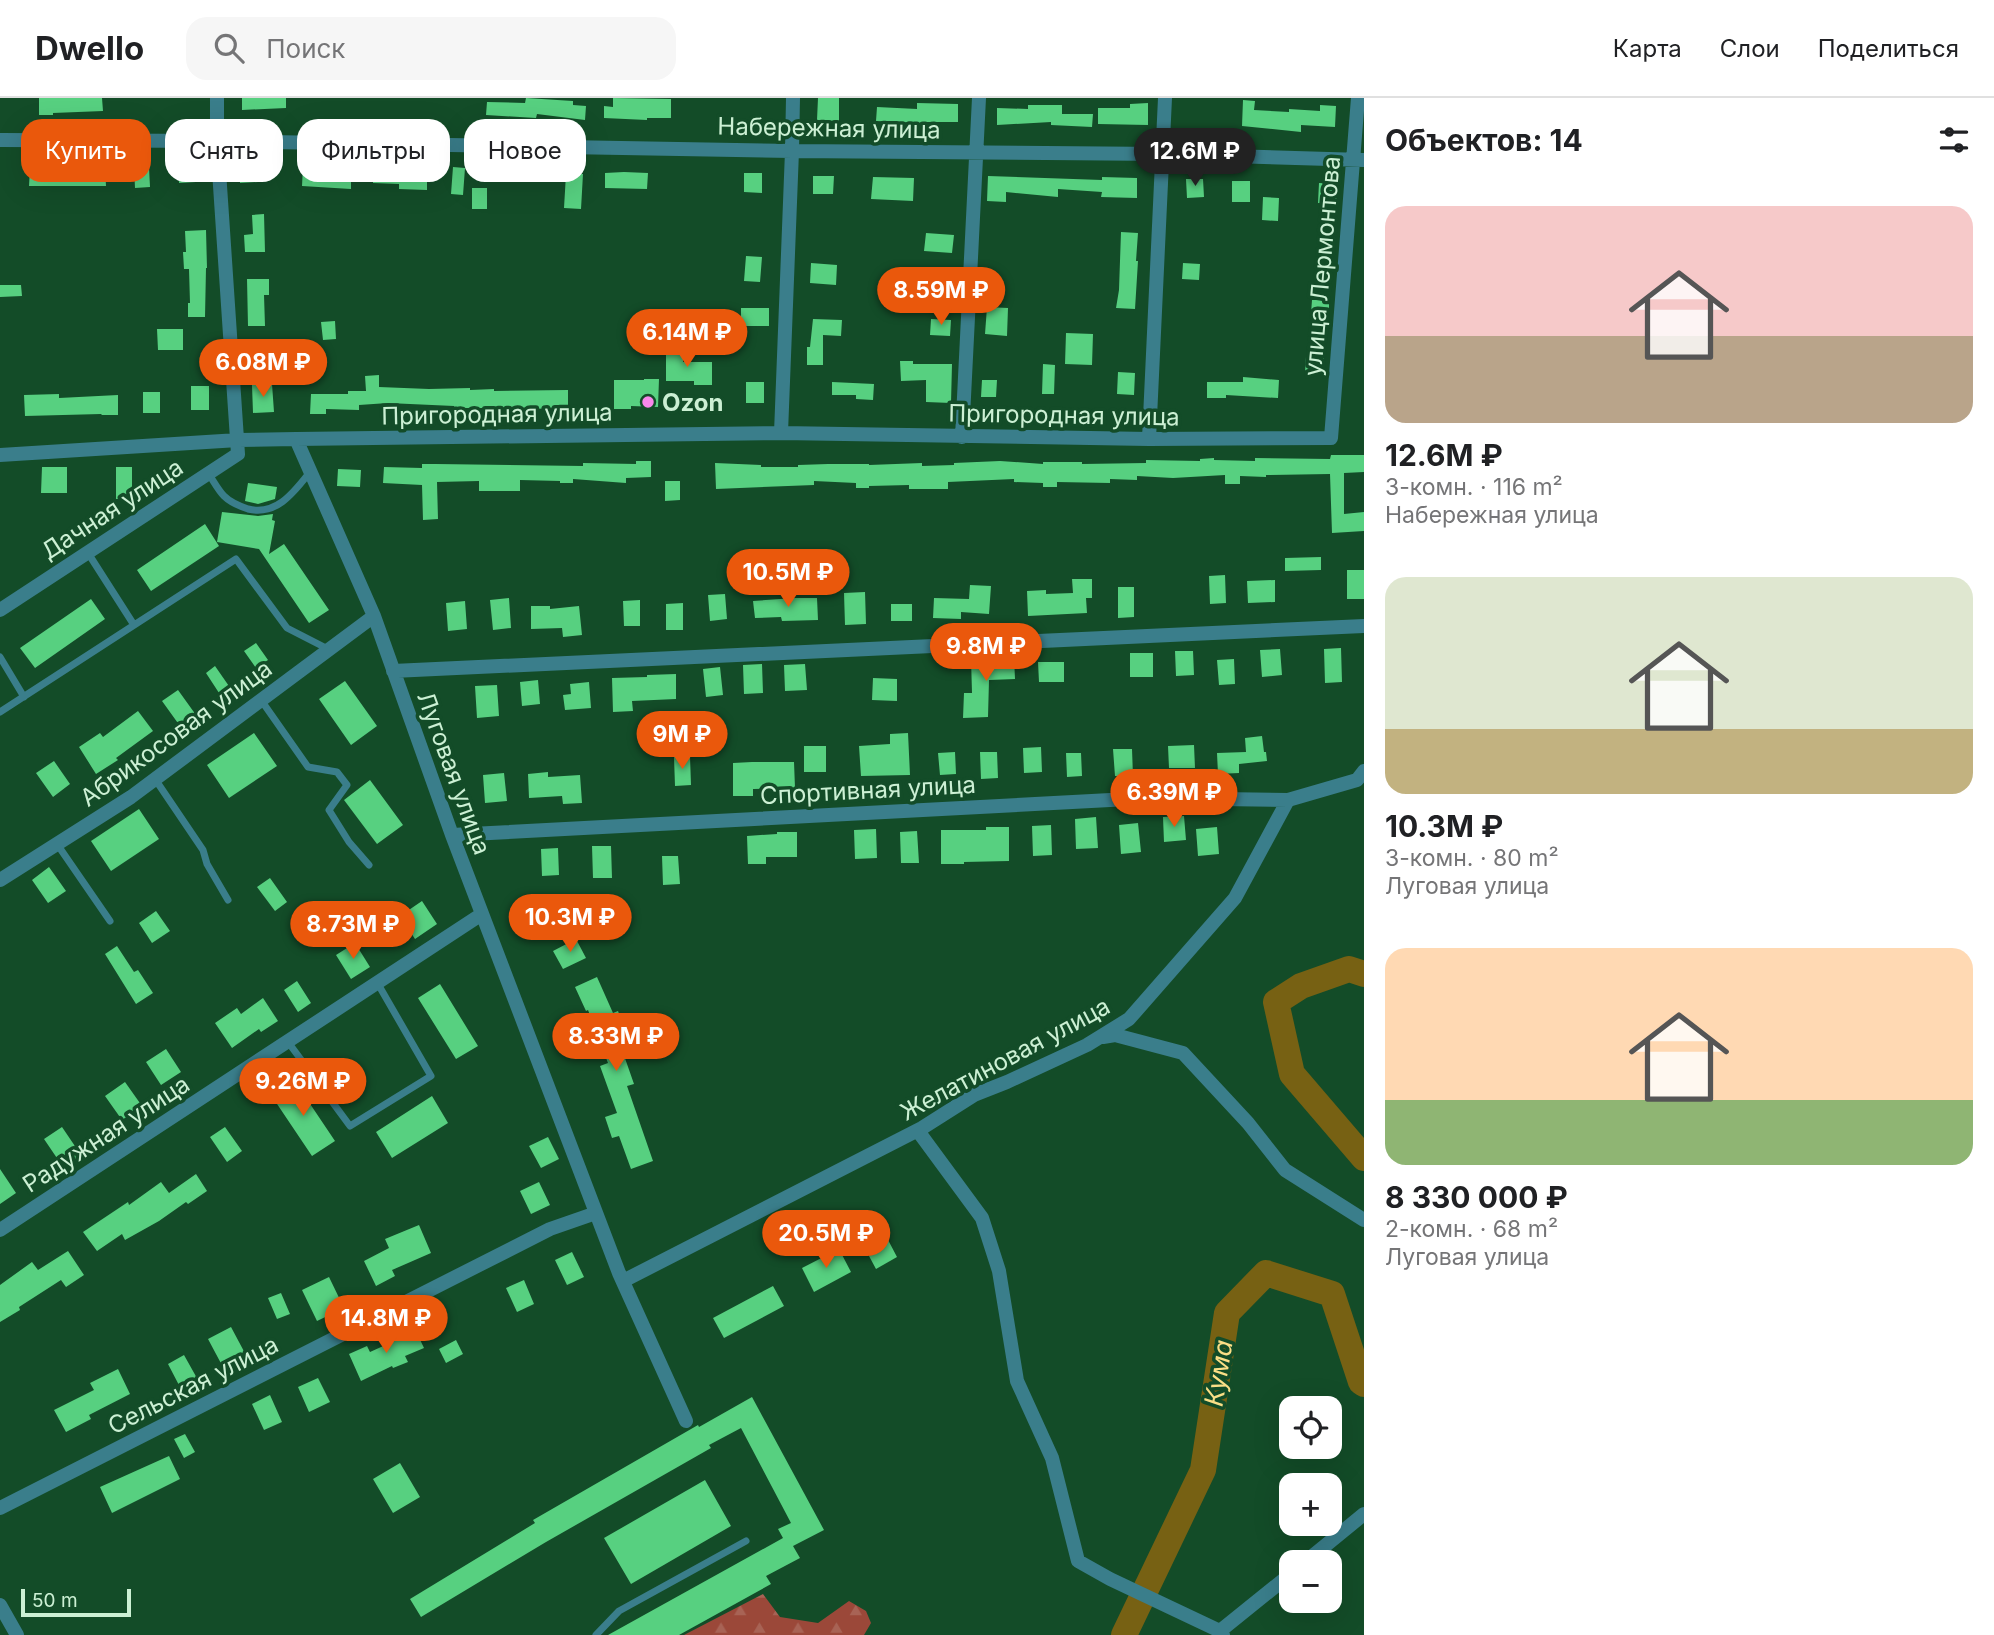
<!DOCTYPE html>
<html lang="ru">
<meta charset="utf-8">
<style>
body{margin:0;font-family:Inter,sans-serif;background:#f6f6f6;color:#202124;height:100vh;display:flex;flex-direction:column;font-size:26px;white-space:nowrap}
*{box-sizing:border-box;margin:0}
p{font-size:23px;color:#757577}
.icon{flex:none;width:38px;height:38px;fill:none;stroke:currentColor;stroke-width:2;stroke-linecap:round;stroke-linejoin:round}
.map{position:relative;flex:1;overflow:hidden}
.details{display:flex;flex-direction:column;background:#fff;width:630px}
.details>*{flex:none}
.top-card{position:absolute;left:21px;top:21px;width:665px;height:63px;display:flex;gap:14px}
.controls{position:absolute;left:1279px;top:1298px;display:grid;gap:14px}
.controls a{display:grid;place-items:center;width:63px;height:63px;border-radius:14px;background:#fff;box-shadow:0 7px 28px #0002;font-size:35px}
.scale{position:absolute;left:21px;bottom:18px;width:110px;box-sizing:border-box;padding-left:7px;border:4px solid #ccf0d4;border-top:0;font-size:19px;line-height:24px;white-space:nowrap;color:#ccf0d4;-webkit-text-stroke:5px #134c28;paint-order:stroke}
.price{position:absolute;translate:-50% -60px;padding:0 16px;border-radius:24px;background:#ea580c;color:#fff;font-size:23px;line-height:46px;filter:drop-shadow(0 2px 4px #0008)}
.price::after{content:'';position:absolute;left:50%;top:42px;width:21px;height:16px;margin-left:-10px;background:inherit;clip-path:polygon(0 0,100% 0,50% 100%)}
.price.current{background:#222;color:#fff}
ul{padding:0;list-style:none}
li{display:grid;align-content:center;gap:14px;height:371px;padding:0 21px}
li span{display:grid;place-items:center;height:217px;border-radius:21px;color:#555}
li>.icon{margin-inline-start:auto}
span .icon{width:126px;height:126px;fill:#fffc;stroke-width:1}
li b{font-size:30px}
h2{display:flex;justify-content:space-between;align-items:center;height:84px;padding:0 21px;font-size:30px}
.tag{padding:0 24px;border-radius:21px;background:#fff;box-shadow:0 7px 28px #0002;font-size:24px;line-height:63px}
.tag.current{background:#ea580c;color:#fff}
header{display:flex;align-items:center;gap:42px;box-sizing:border-box;height:98px;padding:0 35px;background:#fff;border-bottom:2px solid #e0e0e0}
header strong{font-size:33px}
nav{display:flex;gap:38px;margin-inline-start:auto;font-size:24px}
.search{width:490px;height:63px;background:#f6f6f6;display:flex;align-items:center;gap:18px;box-sizing:border-box;padding:0 24px;border-radius:21px;color:#757577;font-size:26px}
main{display:flex;flex:1;min-height:0}
.map>svg:first-child{display:block}
</style>
<header>
<strong>Dwello</strong>
<div class="search"><svg class="icon" aria-label="search" viewBox="0 0 24 24"><circle cx="10" cy="10" r="6"/><path d="M15 15l6 6"/></svg>Поиск</div>
<nav><a>Карта</a><a>Слои</a><a>Поделиться</a></nav>
</header>
<main>
<div class="map">
<svg width="1364" height="1537" viewBox="0 0 1364 1537">
<defs>
<pattern id="forest-firs" width="22" height="20" patternUnits="userSpaceOnUse" patternTransform="scale(1.75)"><rect width="22" height="20" fill="#9b4839"/><path d="M5 1l3.5 6h-7zM16 11l3.5 6h-7z" fill="#a86355"/></pattern>
</defs>
<rect width="100%" height="100%" fill="#134c28"/>
<!-- forest -->
<path fill="url(#forest-firs)" d="M763,1496l17,23 38,6 31,-22 17,10 5,12 -7,12h-180z"/>
<g fill="none" stroke-linecap="round" stroke-linejoin="round">
<!-- river -->
<path stroke="#776113" stroke-width="26" d="M1364,876l-15,-5 -48,17 -25,16 16,72 72,84
M1124,1537l79,-165 24,-157 39,-40 66,21 29,88 3,2"/>
</g>
<!-- building -->
<path fill="#57d080" d="M39,0h63l1,13 -50,2v2h-14z
M242,0h44v10l-44,2z
M526,0l47,3v4l13,1 -1,14 -48,-6 -1,4 -50,-3 1,-13 38,1z
M613,0l58,1v19h-24v2l-43,-2v-12l9,1z
M818,0h21v23l-22,-1z
M1243,2l12,1 -1,9 35,2v-3l31,2v-6l16,1 -1,21 -34,-2v7l-59,-6z
M917,5l41,1v18h-33v1l-49,-2 1,-14 40,2z
M1148,5v22l-50,-1v-16h32v-4z
M1028,7h34v9h31l-1,13 -41,-2v-3l-54,3v-17l31,1z
M258,63v21l-18,1 -1,-21z
M195,64l1,20 -17,1 -1,-20z
M303,68l14,1v2h34v20l-49,-3z
M86,69h19l1,19h-77l1,-18 56,1z
M134,69h15l1,20 -15,1z
M453,69l12,1 -2,27 -12,-1z
M415,71l12,1v20l-28,-1v-5l-26,-1v-13l42,2z
M624,74l24,1 -1,16 -42,-1v-15z
M744,75h18v20l-18,-1z
M566,76h17l-2,35 -17,-1z
M813,78h21l-1,18h-20z
M988,78l114,4v-3l35,1v20l-36,-1 1,-5 -44,-3v8l-52,-5v10l-19,-1z
M873,79l41,1 -1,23 -42,-2z
M1186,81h17l1,18 -17,1z
M1232,83h18v21h-18z
M1319,85l18,1 -1,20 -18,-1z
M472,90h15v21h-15z
M1263,99l16,1 -1,23 -16,-1z
M264,116l1,38h-20l-1,-17 9,-1 -1,-19z
M206,132l1,38h-1l-1,49h-17v-14h2l-1,-34h-5l-1,-17h3l-1,-21z
M1121,134l17,1 -2,28h2l-3,48 -19,-1 3,-18z
M926,135l28,2 -2,18 -28,-2z
M746,158l16,1 -2,25 -16,-1z
M811,165l26,2 -1,20 -26,-2z
M1183,165l17,1 -1,16 -17,-1z
M247,181h22v16h-5l1,31h-17z
M0,187h21l1,11 -22,1z
M1312,202h17v15l-18,-1z
M987,209l21,1 -1,28 -22,-2z
M741,210h28v18h-28z
M813,221l29,1 -1,16 -18,-1v30h-16v-18h3z
M931,221l20,1 -1,16 -20,-1z
M335,223l1,18 -13,1 -2,-18z
M157,231h26v21h-25z
M1066,235l27,1 -1,31 -27,-1z
M666,249h17v15h29v23h-18v-4h-28z
M1306,259l18,1 -1,16 -18,-1z
M900,263h13v3h39l-1,39 -25,-1v-22l-25,1z
M1043,266l12,1 -1,29h-12z
M1118,274l17,1 -1,22 -17,-1z
M379,277v12l50,2 41,-1v2l24,-1v2l74,-1v18l-86,2v-2h-28v-2l-66,-3 -29,2v5l-33,-1v5h-16l1,-20h37v-3h18l-1,-15z
M1243,279l36,3 -1,18 -52,-3v3h-19v-16h36z
M644,281h15l-1,28 -27,-1v3h-17v-29h30z
M982,282h15l-1,17h-15z
M746,284h18v21h-18z
M832,284l42,2 -1,16 -17,-1v-4h-24z
M272,286l2,28 -21,1 -1,-28z
M191,288h18v24h-18z
M143,294h17v21h-17z
M59,296v4l59,-3v20h-16l-1,-1 -76,2 -1,-21z
M1331,357h33v17l-20,1v41l20,-2v19l-32,2 -2,-59 -64,1v2l-26,-1v8h-15v-9l-52,3 -36,-2v4l-27,-1v4l-53,-1v5h-14v-4l-29,-1v-3l-66,3v7h-39v-4l-40,1v2h-13v-5l-42,-2v4l-98,4 -1,-26 46,2v2h37v-2l30,-1h41v1l53,-2v3l32,-1v-2l46,-2 43,3v-2h39v2l64,-1v-3l54,1v-2l14,-1v2l41,1v-3l75,1z
M636,363h15v16l-25,1v5l-53,-4v4h-13v-2l-40,-1v11h-41v-10l-42,1 1,37 -15,1 -1,-35 -39,-2 1,-16 38,1v-4h14l147,2v-3l53,1z
M42,369h25v26h-26z
M116,369h16v32h-16z
M338,371l23,1 -1,17 -23,-1z
M665,383h15v19l-15,1z
M248,385l29,4 -2,12 -17,5 -13,-3z
M222,414l36,4 15,-2 -1,6 3,1 -6,33 15,-10 45,66 -20,13 -50,-74 -42,-7z
M205,426l14,22 -68,45 -14,-21z
M1321,459v13l-36,1v-13z
M1347,472h17v29h-17z
M1225,477l1,28 -16,1 -1,-28z
M1072,481h20v19h-6l1,15 -59,3 -1,-25 19,-1v4l27,-1z
M1275,482v22l-27,1 -1,-22z
M970,487l21,1 -2,28 -28,-2v7l-28,-1 1,-20 35,1z
M1118,489h16v30l-16,1z
M865,494l1,32 -21,1 -1,-32z
M725,496l2,25 -17,2 -2,-26z
M509,500l2,30 -18,2 -3,-30z
M795,500h22l1,22 -36,1 -1,-4 -26,1 -2,-17z
M91,501l14,20 -70,49 -15,-20z
M640,502v26h-16l-1,-25z
M465,503l2,28 -19,2 -2,-28z
M683,505v27h-17v-26z
M891,506h21v17h-21z
M531,508h19v3l29,-3 3,29 -19,2 -1,-9 -31,1z
M256,545l12,17 -12,8 -12,-17z
M1341,550l1,34 -17,1 -1,-34z
M1280,551l2,26 -20,2 -2,-27z
M1175,553h18l1,24 -18,1z
M1130,555h23v24h-23z
M1014,559l1,22 -26,1 -1,37 -25,1 1,-25h8l-1,-35z
M1234,561l1,25 -16,1 -2,-25z
M1038,564h26v20h-25z
M762,566l1,29 -19,1 -1,-29z
M805,566l2,26 -22,1 -1,-26z
M215,568l16,23 -10,7 -15,-23z
M720,569l3,28 -17,2 -3,-28z
M676,576v25l-44,2 1,10 -20,1 -1,-34 35,-1v-2z
M873,580l24,1v22l-25,-1z
M538,582l2,24 -18,2 -2,-24z
M345,583l32,45 -26,19 -32,-46z
M589,584l2,26 -26,2 -2,-15 8,-1 -1,-10z
M497,587l2,31 -22,2 -2,-32z
M178,592l18,25 -16,11 -18,-25z
M138,613l15,20 -37,27 2,2 -22,14 -17,-27 21,-14 3,4z
M254,635l23,33 -48,32 -22,-33z
M908,635l2,42 -49,1 -2,-30 31,-2v-10z
M1262,638l2,16h2l1,9 -28,3v9l-21,1 -1,-21 29,-1 -1,-14z
M1194,647l1,23h-26l-1,-22z
M804,648h22v26h-22z
M1041,649l1,25 -18,1 -1,-25z
M1113,651h19l1,27h-18z
M955,654l1,22 -16,1 -2,-22z
M980,654h17l1,26 -17,1z
M1066,655h15l1,23 -15,1z
M690,658l1,29 -16,1 -1,-29z
M54,663l16,23 -17,13 -17,-24z
M752,664h42l1,26 -42,1v7h-20v-33z
M548,674v5l32,-2 2,28 -19,1 -1,-8 -33,2 -1,-24z
M504,675l3,28 -22,2 -2,-28z
M370,682l33,45 -26,19 -33,-44z
M139,711l20,30 -48,32 -20,-30z
M1184,718l2,24 -22,2 -1,-25z
M1096,719l2,31 -22,1 -1,-30z
M1138,725l3,29 -20,2 -2,-29z
M1051,727l1,30 -19,1 -1,-30z
M986,729h23v34l-45,1v2h-23v-34h45z
M1217,729l2,27 -21,2 -2,-27z
M876,731l1,29 -22,1 -1,-29z
M917,733l2,32h-18l-1,-31z
M777,734h20v25h-31v7h-18l-1,-28 30,-2z
M592,748h19l1,32h-19z
M558,750l1,27 -17,1 -1,-27z
M662,758h16l2,28 -17,1z
M49,769l17,24 -18,12 -16,-23z
M270,780l17,24 -12,9 -18,-24z
M422,803l15,23 -22,15 -15,-23z
M156,813l14,20 -18,12 -13,-20z
M576,841l10,19 -23,11 -10,-18z
M355,845l15,24 -19,12 -15,-24z
M117,848l17,26 4,-2 15,23 -17,11 -31,-50z
M597,879l16,36 5,-2 11,30 -9,3 14,40 -7,2 26,75 -22,8 -12,-33 -7,2 -7,-21 12,-4 -17,-47 8,-3 -20,-53 -2,1 -11,-24z
M297,883l14,22 -13,9 -14,-22z
M440,886l38,62 -22,13 -38,-61z
M263,900l15,23 -17,11 -2,-3 -27,19 -17,-25 22,-15 4,6z
M166,951l15,23 -20,13 -15,-23z
M294,982l41,61 -23,15 -41,-61z
M125,984l17,24 -20,14 -17,-24z
M432,998l16,27 -56,35 -16,-26z
M62,1029l19,28 -18,12 -19,-28z
M225,1029l17,24 -15,11 -17,-25z
M548,1039l11,22 -18,9 -12,-22z
M0,1071l16,24 -16,11z
M196,1076l11,17 -19,13 -2,-2 -27,19 -34,19 -3,-6 -25,17 -14,-19 45,-30 1,3 32,-23 8,11z
M539,1084l11,23 -19,9 -11,-23z
M876,1119l21,40 -21,12 -22,-41z
M419,1127l12,28 -39,17 3,6 -19,10 -12,-25 25,-13 -4,-9z
M839,1151l12,23 -37,20 -12,-24z
M68,1153l16,24 -18,12 -5,-7 -42,27 1,3 -20,12v-37l32,-23 6,8z
M572,1154l12,25 -17,8 -12,-25z
M329,1179l15,31 -27,13 -15,-31z
M524,1182l10,24 -17,8 -11,-24z
M773,1188l11,20 -60,32 -11,-20z
M281,1195l9,21 -13,5 -9,-21z
M231,1229l16,30 -23,12 -16,-30z
M414,1229l10,21 -19,8 3,6 -15,6 -1,-2 -31,15 -12,-27 18,-8 3,6 31,-14 -2,-4z
M456,1242l7,14 -17,9 -7,-14z
M184,1257l14,25 -17,9 -13,-25z
M118,1271l12,25 -41,21 2,4 -25,13 -12,-22 40,-20 -4,-7z
M318,1280l12,24 -21,10 -11,-25z
M270,1297l12,27 -18,8 -12,-26z
M752,1299l72,133 -31,16 7,12 -34,18 5,8 -92,51h-71l175,-97 -5,-9 13,-6 -50,-95 -32,17 2,3 -165,94 -125,75 -11,-18 125,-76 -2,-3 165,-95 1,2z
M185,1336l10,18 -11,6 -10,-19z
M169,1358l11,23 -68,34 -12,-26z
M400,1365l20,34 -27,16 -20,-34z
M705,1382l26,46 -100,58 -27,-46z"/>
<g fill="none" stroke-linecap="round" stroke-linejoin="round">
<!-- service -->
<path stroke="#3a7e8b" stroke-width="7" d="M208,375c5,7 10,17 16,23 6,6 15,10 24,13 29,7 46,-17 62,-37
M88,455l46,72
M0,559l24,40
M261,602l47,67 29,5 10,13 -18,25 20,32 20,23
M0,614l236,-153 51,69 41,21
M155,681l48,71 4,14 21,36
M57,746l53,77
M288,944l62,84 81,-50 -53,-92
M596,1537l23,-24 127,-70"/>
<!-- minor -->
<path stroke="#3a7e8b" stroke-width="14" d="M0,42l217,1 575,10 371,3 200,6
M781,335l11,-282 1,-53
M962,339l17,-339
M296,341l78,177 78,219 167,438 67,148
M1149,341l16,-341
M0,357l238,-15 58,-1 485,-6 368,6 182,-1 27,-340
M0,512l238,-156 -21,-313v-43
M393,573l971,-45
M452,737l696,-37 140,2
M0,782l131,-83 243,-181
M1103,939l12,-2 68,18 65,70 37,47 79,50
M918,1033l64,87 17,53 18,110 35,77 26,103 32,18 110,52 3,4
M0,1132l482,-316
M623,1183l299,-153 52,-33 33,-13 80,-37 42,-26 106,-121 53,-98 69,-20 7,-9
M0,1410l550,-279 46,-16
M1304,1465l60,-49
M0,1507l17,30
M1220,1533l72,-58"/>
</g>
<!-- markers -->
<circle fill="#f888ea" stroke="#134c28" stroke-width="2.5" cx="648" cy="304" r="7"/>
<g text-anchor="middle" dominant-baseline="central" stroke-width="7" stroke-linejoin="round" paint-order="stroke">
<!-- street labels -->
<g font-size="24" fill="#ccf0d4" stroke="#134c28">
<text transform="translate(829 30) rotate(1)">Набережная улица</text>
<text transform="translate(1322 168) rotate(-85)">улица Лермонтова</text>
<text transform="translate(497 316) rotate(-1)">Пригородная улица</text>
<text transform="translate(1064 317) rotate(1)">Пригородная улица</text>
<text transform="translate(112 411) rotate(-33)">Дачная улица</text>
<text transform="translate(176 635) rotate(-36)">Абрикосовая улица</text>
<text transform="translate(454 675) rotate(70)">Луговая улица</text>
<text transform="translate(868 692) rotate(-3)">Спортивная улица</text>
<text transform="translate(1005 961) rotate(-28)">Желатиновая улица</text>
<text transform="translate(106 1036) rotate(-33)">Радужная улица</text>
<text transform="translate(193 1287) rotate(-27)">Сельская улица</text>
</g>
<!-- poi labels -->
<g font-size="24" font-weight="bold" fill="#ccf0d4" stroke="#134c28" text-anchor="start">
<text x="662" y="304">Ozon</text>
</g>
<!-- water labels -->
<g font-size="26" font-style="italic" fill="#fbde86" stroke="#134c28">
<text transform="translate(1218 1275) rotate(-81)">Кума</text>
</g>
</g>
</svg>
<div class="controls">
<a><svg class="icon" aria-label="locate" viewBox="0 0 24 24"><circle cx="12" cy="12" r="6"/><path d="M12 2v4M12 18v4M2 12h4M18 12h4"/></svg></a>
<a>+</a>
<a>−</a>
</div>
<div class="scale">50 m</div>
<b class="price current" style="left:1195px;top:90px">12.6M ₽</b>
<b class="price" style="left:941px;top:229px">8.59M ₽</b>
<b class="price" style="left:687px;top:271px">6.14M ₽</b>
<b class="price" style="left:263px;top:301px">6.08M ₽</b>
<b class="price" style="left:788px;top:511px">10.5M ₽</b>
<b class="price" style="left:986px;top:585px">9.8M ₽</b>
<b class="price" style="left:682px;top:673px">9M ₽</b>
<b class="price" style="left:1174px;top:731px">6.39M ₽</b>
<b class="price" style="left:570px;top:856px">10.3M ₽</b>
<b class="price" style="left:353px;top:863px">8.73M ₽</b>
<b class="price" style="left:616px;top:975px">8.33M ₽</b>
<b class="price" style="left:303px;top:1020px">9.26M ₽</b>
<b class="price" style="left:826px;top:1172px">20.5M ₽</b>
<b class="price" style="left:386px;top:1257px">14.8M ₽</b>
<div class="top-card">
<a class="tag current">Купить</a>
<a class="tag">Снять</a>
<a class="tag">Фильтры</a>
<a class="tag">Новое</a>
</div>
</div>
<section class="details">
<h2>Объектов: 14<svg class="icon" aria-label="filters" viewBox="0 0 24 24"><path d="M4 7h16M4 17h16"/><circle cx="9" cy="7" r="2"/><circle cx="15" cy="17" r="2"/></svg></h2>
<ul>
<li><span style="background:linear-gradient(#f6c9c9 60%,#b9a48a 0)"><svg class="icon" aria-label="home" viewBox="0 0 24 24"><path d="M3 11l9-7 9 7M6 9v11h12V9"/></svg></span><div><b>12.6M ₽</b><p>3-комн. · 116 m²</p><p>Набережная улица</p></div></li>
<li><span style="background:linear-gradient(#dfe7d0 70%,#c2b280 0)"><svg class="icon" aria-label="home" viewBox="0 0 24 24"><path d="M3 11l9-7 9 7M6 9v11h12V9"/></svg></span><div><b>10.3M ₽</b><p>3-комн. · 80 m²</p><p>Луговая улица</p></div></li>
<li><span style="background:linear-gradient(#ffd9b3 70%,#8fb573 0)"><svg class="icon" aria-label="home" viewBox="0 0 24 24"><path d="M3 11l9-7 9 7M6 9v11h12V9"/></svg></span><div><b>8 330 000 ₽</b><p>2-комн. · 68 m²</p><p>Луговая улица</p></div></li>
</ul>
</section>
</main>
